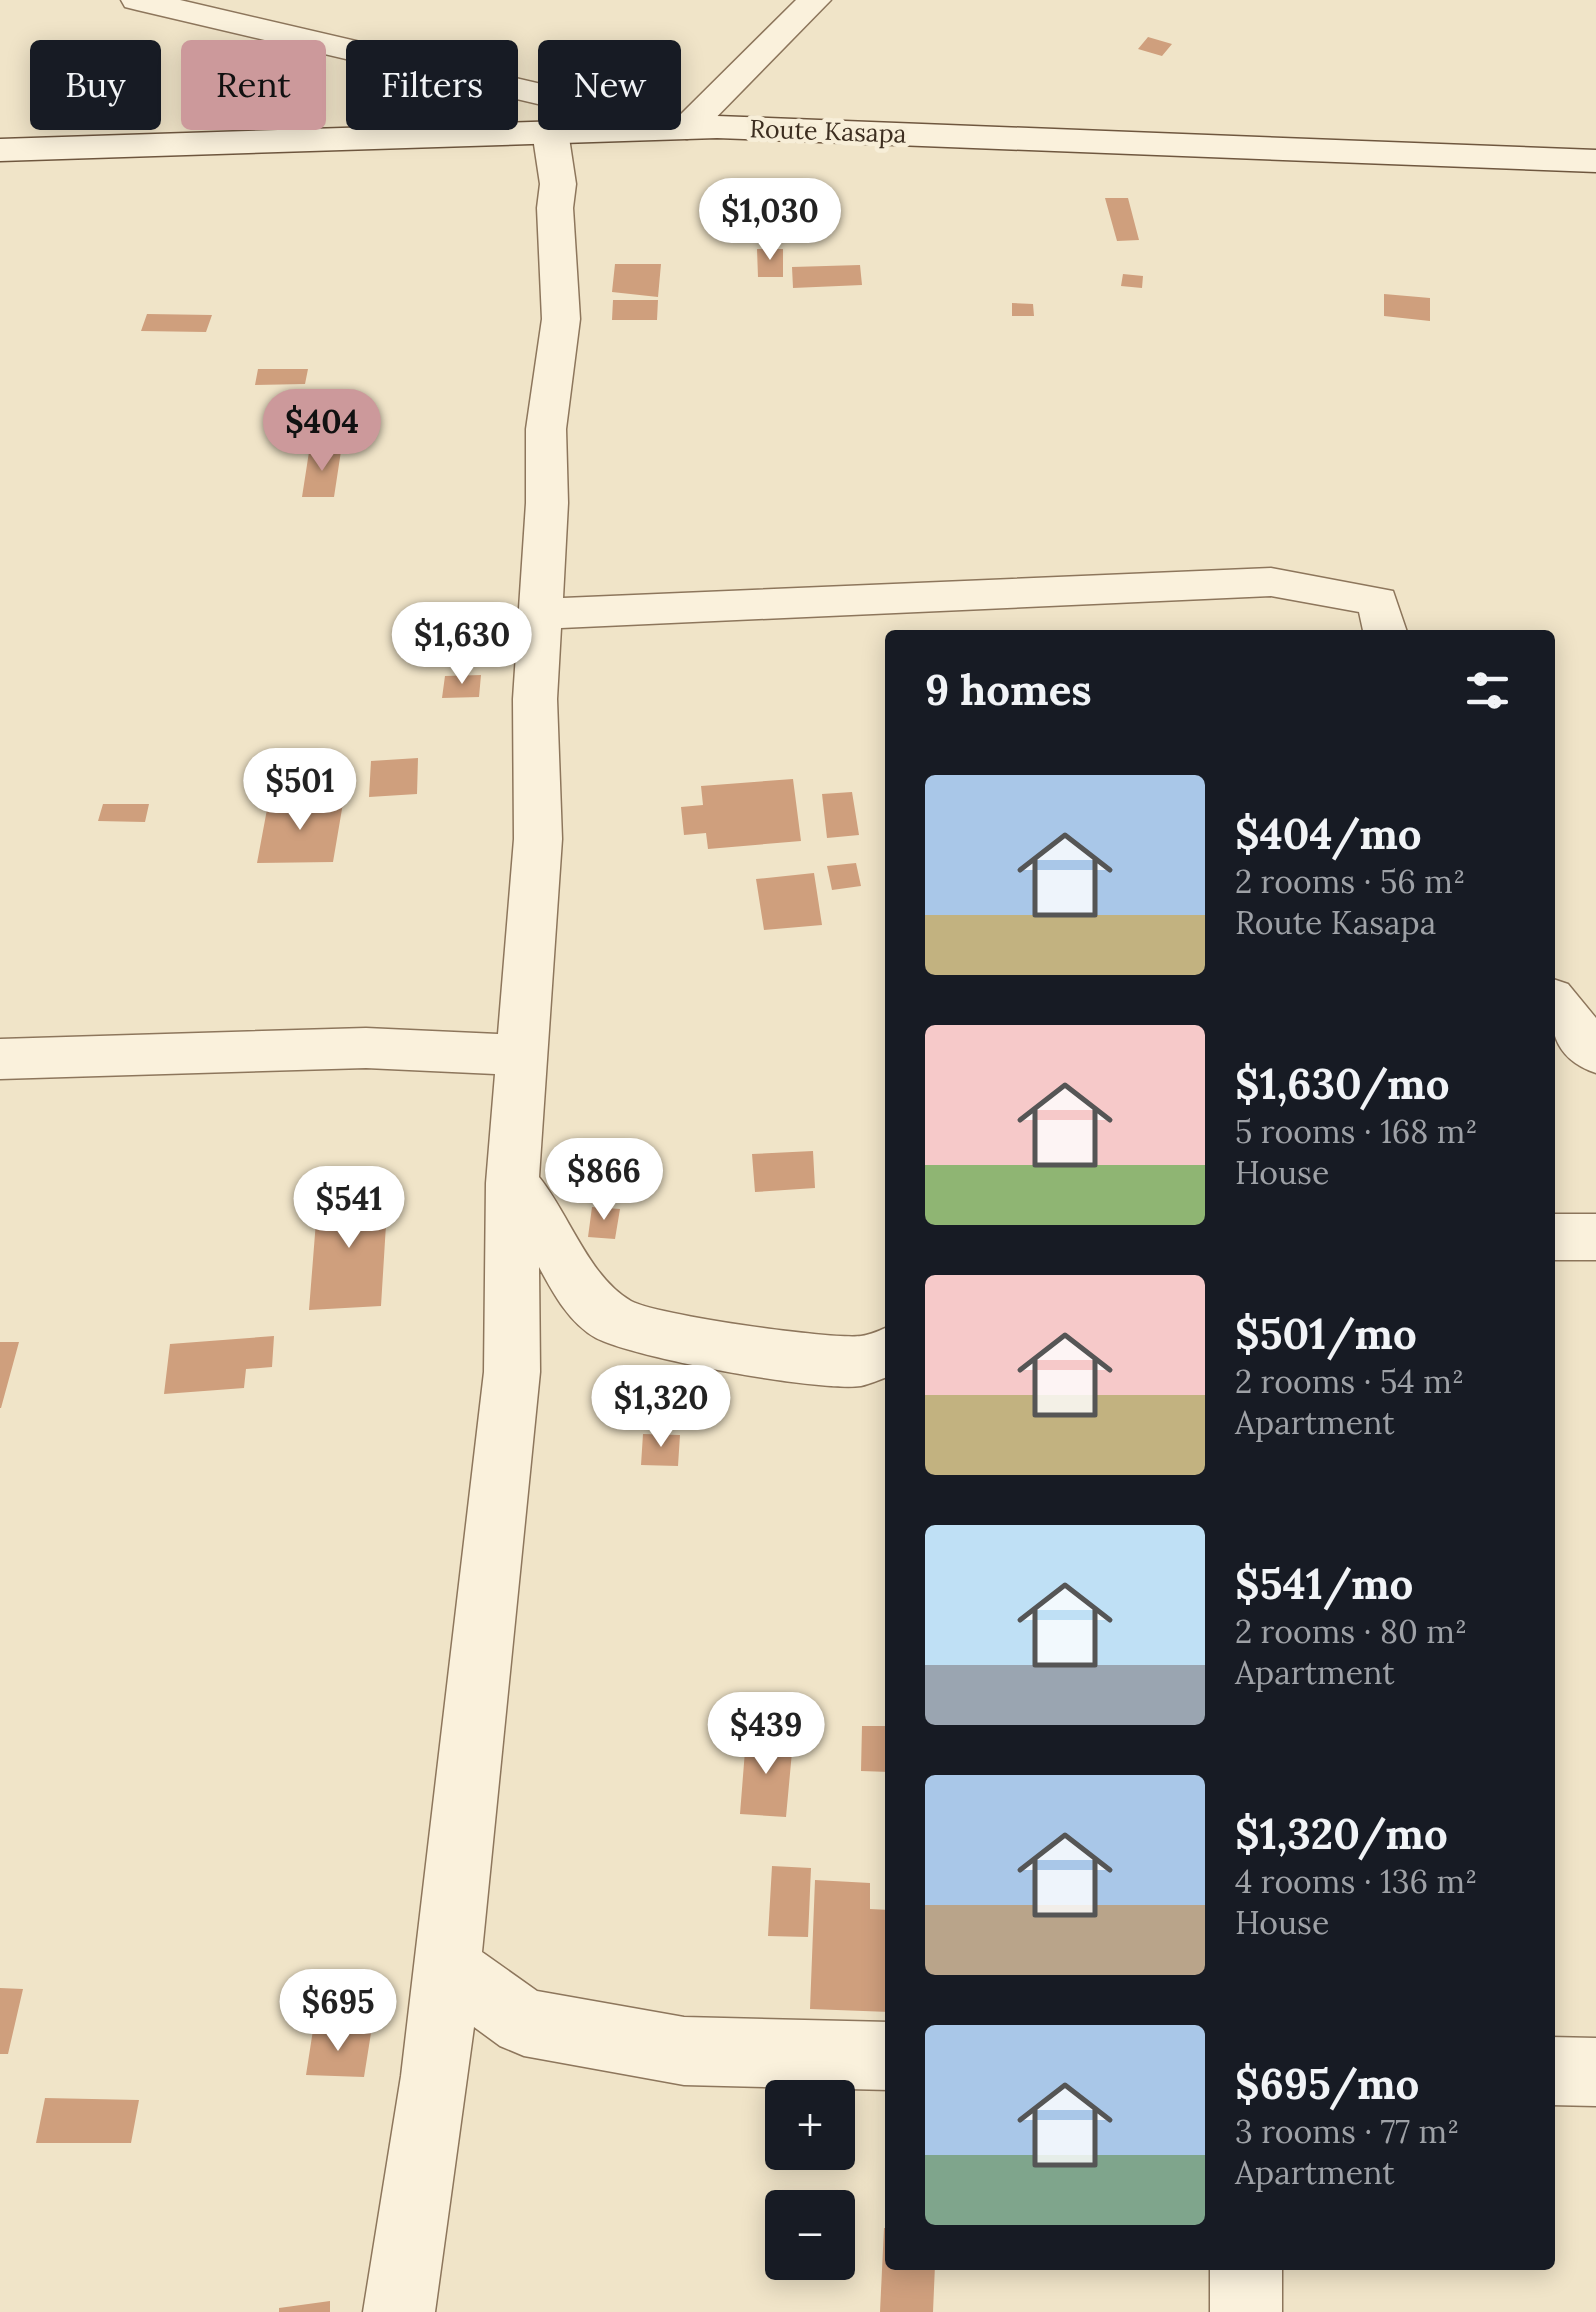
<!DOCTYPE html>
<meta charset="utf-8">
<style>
body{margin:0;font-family:Lora,serif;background:#20242c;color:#f1f3f6;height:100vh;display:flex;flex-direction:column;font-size:38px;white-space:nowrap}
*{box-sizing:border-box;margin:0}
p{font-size:32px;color:#9ea1a6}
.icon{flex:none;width:55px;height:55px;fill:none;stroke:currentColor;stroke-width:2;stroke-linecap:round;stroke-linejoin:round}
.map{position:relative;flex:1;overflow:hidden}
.sheet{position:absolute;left:885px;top:630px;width:670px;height:1640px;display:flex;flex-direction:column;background:#171b24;border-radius:10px;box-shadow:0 5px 25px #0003}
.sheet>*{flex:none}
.top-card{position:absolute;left:30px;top:40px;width:705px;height:90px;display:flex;gap:20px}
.tools{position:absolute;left:765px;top:2080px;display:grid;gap:20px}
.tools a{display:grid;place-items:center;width:90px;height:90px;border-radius:10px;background:#171b24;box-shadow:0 5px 25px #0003;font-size:50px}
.price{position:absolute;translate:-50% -85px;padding:0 22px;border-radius:35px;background:#fff;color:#222;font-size:32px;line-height:65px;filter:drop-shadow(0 2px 5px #0008)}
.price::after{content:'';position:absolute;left:50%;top:60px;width:30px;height:22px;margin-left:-15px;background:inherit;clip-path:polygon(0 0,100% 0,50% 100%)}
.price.current{background:#cc999b;color:#111}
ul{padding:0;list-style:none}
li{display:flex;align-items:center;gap:30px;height:250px;padding:0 40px}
li span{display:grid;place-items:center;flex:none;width:280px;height:200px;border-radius:10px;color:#555}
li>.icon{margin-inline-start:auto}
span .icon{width:120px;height:120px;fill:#fffc;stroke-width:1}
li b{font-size:42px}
h2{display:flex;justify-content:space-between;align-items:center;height:120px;padding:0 40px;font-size:42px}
.pill{padding:0 35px;border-radius:10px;background:#171b24;box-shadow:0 5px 25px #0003;font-size:35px;line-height:90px}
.pill.current{background:#cc999b;color:#111}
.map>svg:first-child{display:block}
</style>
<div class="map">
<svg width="1596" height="2312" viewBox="0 0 1596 2312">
<rect width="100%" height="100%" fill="#f0e4c8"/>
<!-- building -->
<path fill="#cf9f7d" d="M1148,37l24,7 -10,12 -24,-7z
M1105,198h23l11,42 -22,1z
M757,249h26v28h-25z
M615,264h46l-3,33 -46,-5z
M860,265l2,20 -69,3 -1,-21z
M1123,274l20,2 -1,12 -21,-2z
M1384,294l46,4v23l-46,-5z
M613,300h45l-1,20h-45z
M1012,303l21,1 1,12h-22z
M147,314l65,1 -6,17 -65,-1z
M258,369h50l-3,15 -50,1z
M341,451l-7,46h-32l7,-45z
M481,675l-2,22 -37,1 3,-22z
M418,758l-1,36 -48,3 2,-36z
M793,779l8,62 -93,8 -2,-16 -22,2 -3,-28 22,-2 -2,-19z
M852,792l7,43 -32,3 -5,-44z
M343,803l-10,59 -76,1 11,-59z
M103,804h46l-4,18 -47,-1z
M856,863l5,23 -29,4 -5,-24z
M814,873l8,52 -58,5 -8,-51z
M813,1151l2,37 -60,4 -3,-38z
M388,1192l-7,114 -72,4 9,-114z
M592,1207l28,2 -5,30 -27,-2z
M274,1336l-2,31 -26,2 -2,19 -80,6 6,-50z
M0,1342h19l-18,66h-1z
M643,1434l37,1 -2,31 -37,-1z
M862,1726h28v46l-29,-1z
M746,1738l47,3 -7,76 -46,-3z
M772,1866l39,2 -3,69 -40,-1z
M815,1880l55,3v26l20,1v102l-80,-3z
M0,1988l23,1 -15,65h-8z
M313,2030l58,3 -7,44 -58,-2z
M45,2098l94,2 -8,43h-95z
M884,2228h6v37h45l-2,47h-53z
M330,2301v11h-51v-4z"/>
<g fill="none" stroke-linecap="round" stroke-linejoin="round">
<defs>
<path id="minor" d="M121,0h59l499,116 117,-116h35l-132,135 -12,4 -550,-129 -12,-3z
M550,120l12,4 6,7 8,53 -3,24 7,111 -14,110 2,74 -5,95 708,-30 122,23 15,44h-44l-5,-23 -88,-16 -710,32 -4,71 5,140 -23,338c30,37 50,100 92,124 25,14 200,39 230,35 9,-1 20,-6 29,-10v50c-9,3 -20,8 -29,10 -42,6 -227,-28 -265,-48 -27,-15 -43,-45 -57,-71l1,105 -58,580 55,39 147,26 206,5v68l-206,-5 -160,-29 -24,-10 -26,-19 -39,285h-72l38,-236 83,-704 2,-189 9,-109 -129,-6 -366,11v-40l366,-11 132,6 16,-195 -1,-140 13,-196v-74l16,-110 -5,-111 3,-24 -8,-53 6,-7z
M1550,978l18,6 28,34v55c-48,-16 -46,-51 -46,-95z
M1550,1214h46v46h-46z
M1550,2037l46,1v68l-46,-1z
M1210,2265h72v47h-72z"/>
<path id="secondary" d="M717,116l879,34v22l-879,-34 -717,23v-22z"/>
</defs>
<!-- minor casing -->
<use href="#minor" stroke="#8d765c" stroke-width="3"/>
<!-- secondary casing -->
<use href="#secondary" stroke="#6f573f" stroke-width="3"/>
<!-- minor -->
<use href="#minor" fill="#faf1dc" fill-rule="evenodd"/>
<!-- secondary -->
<use href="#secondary" fill="#faf1dc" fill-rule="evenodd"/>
</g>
<g text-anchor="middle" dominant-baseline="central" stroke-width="9" stroke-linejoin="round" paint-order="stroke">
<!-- far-street labels -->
<g font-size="25" fill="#3d2e20" stroke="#f7eed8">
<text transform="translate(828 131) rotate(2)">Route Kasapa</text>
</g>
</g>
</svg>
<div class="tools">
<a>+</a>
<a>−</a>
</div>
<b class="price" style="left:770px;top:263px">$1,030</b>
<b class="price current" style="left:322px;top:474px">$404</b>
<b class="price" style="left:462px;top:687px">$1,630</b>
<b class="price" style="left:300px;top:833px">$501</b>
<b class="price" style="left:604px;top:1223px">$866</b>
<b class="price" style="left:349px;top:1251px">$541</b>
<b class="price" style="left:661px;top:1450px">$1,320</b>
<b class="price" style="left:766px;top:1777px">$439</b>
<b class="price" style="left:338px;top:2054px">$695</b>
<div class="top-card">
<a class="pill">Buy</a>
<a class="pill current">Rent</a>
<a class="pill">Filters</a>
<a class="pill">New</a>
</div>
<section class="sheet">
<h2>9 homes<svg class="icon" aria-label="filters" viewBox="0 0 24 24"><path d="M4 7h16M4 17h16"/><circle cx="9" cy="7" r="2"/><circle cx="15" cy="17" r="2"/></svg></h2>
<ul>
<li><span style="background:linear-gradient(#a9c7e8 70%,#c2b280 0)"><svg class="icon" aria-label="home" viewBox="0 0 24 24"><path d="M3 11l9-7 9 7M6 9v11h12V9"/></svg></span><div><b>$404/mo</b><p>2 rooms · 56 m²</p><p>Route Kasapa</p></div></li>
<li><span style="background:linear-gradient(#f6c9c9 70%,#8fb573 0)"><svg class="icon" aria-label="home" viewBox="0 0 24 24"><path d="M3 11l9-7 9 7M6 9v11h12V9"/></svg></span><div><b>$1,630/mo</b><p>5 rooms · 168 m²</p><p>House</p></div></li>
<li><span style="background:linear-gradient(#f6c9c9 60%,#c2b280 0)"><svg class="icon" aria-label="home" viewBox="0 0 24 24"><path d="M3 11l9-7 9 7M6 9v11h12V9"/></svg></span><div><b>$501/mo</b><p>2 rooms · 54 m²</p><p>Apartment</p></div></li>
<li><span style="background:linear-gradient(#bfe0f5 70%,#9aa5b1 0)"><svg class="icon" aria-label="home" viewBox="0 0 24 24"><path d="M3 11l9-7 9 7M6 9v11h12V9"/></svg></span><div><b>$541/mo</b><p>2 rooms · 80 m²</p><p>Apartment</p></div></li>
<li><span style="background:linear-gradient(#a9c7e8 65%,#b9a48a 0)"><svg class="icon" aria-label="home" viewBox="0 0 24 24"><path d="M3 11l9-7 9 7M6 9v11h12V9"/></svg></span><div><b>$1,320/mo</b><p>4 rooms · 136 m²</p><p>House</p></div></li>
<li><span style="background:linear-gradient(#a9c7e8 65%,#7fa58c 0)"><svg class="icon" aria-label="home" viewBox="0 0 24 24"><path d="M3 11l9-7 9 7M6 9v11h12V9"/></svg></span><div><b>$695/mo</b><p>3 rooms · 77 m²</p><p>Apartment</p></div></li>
</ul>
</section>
</div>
